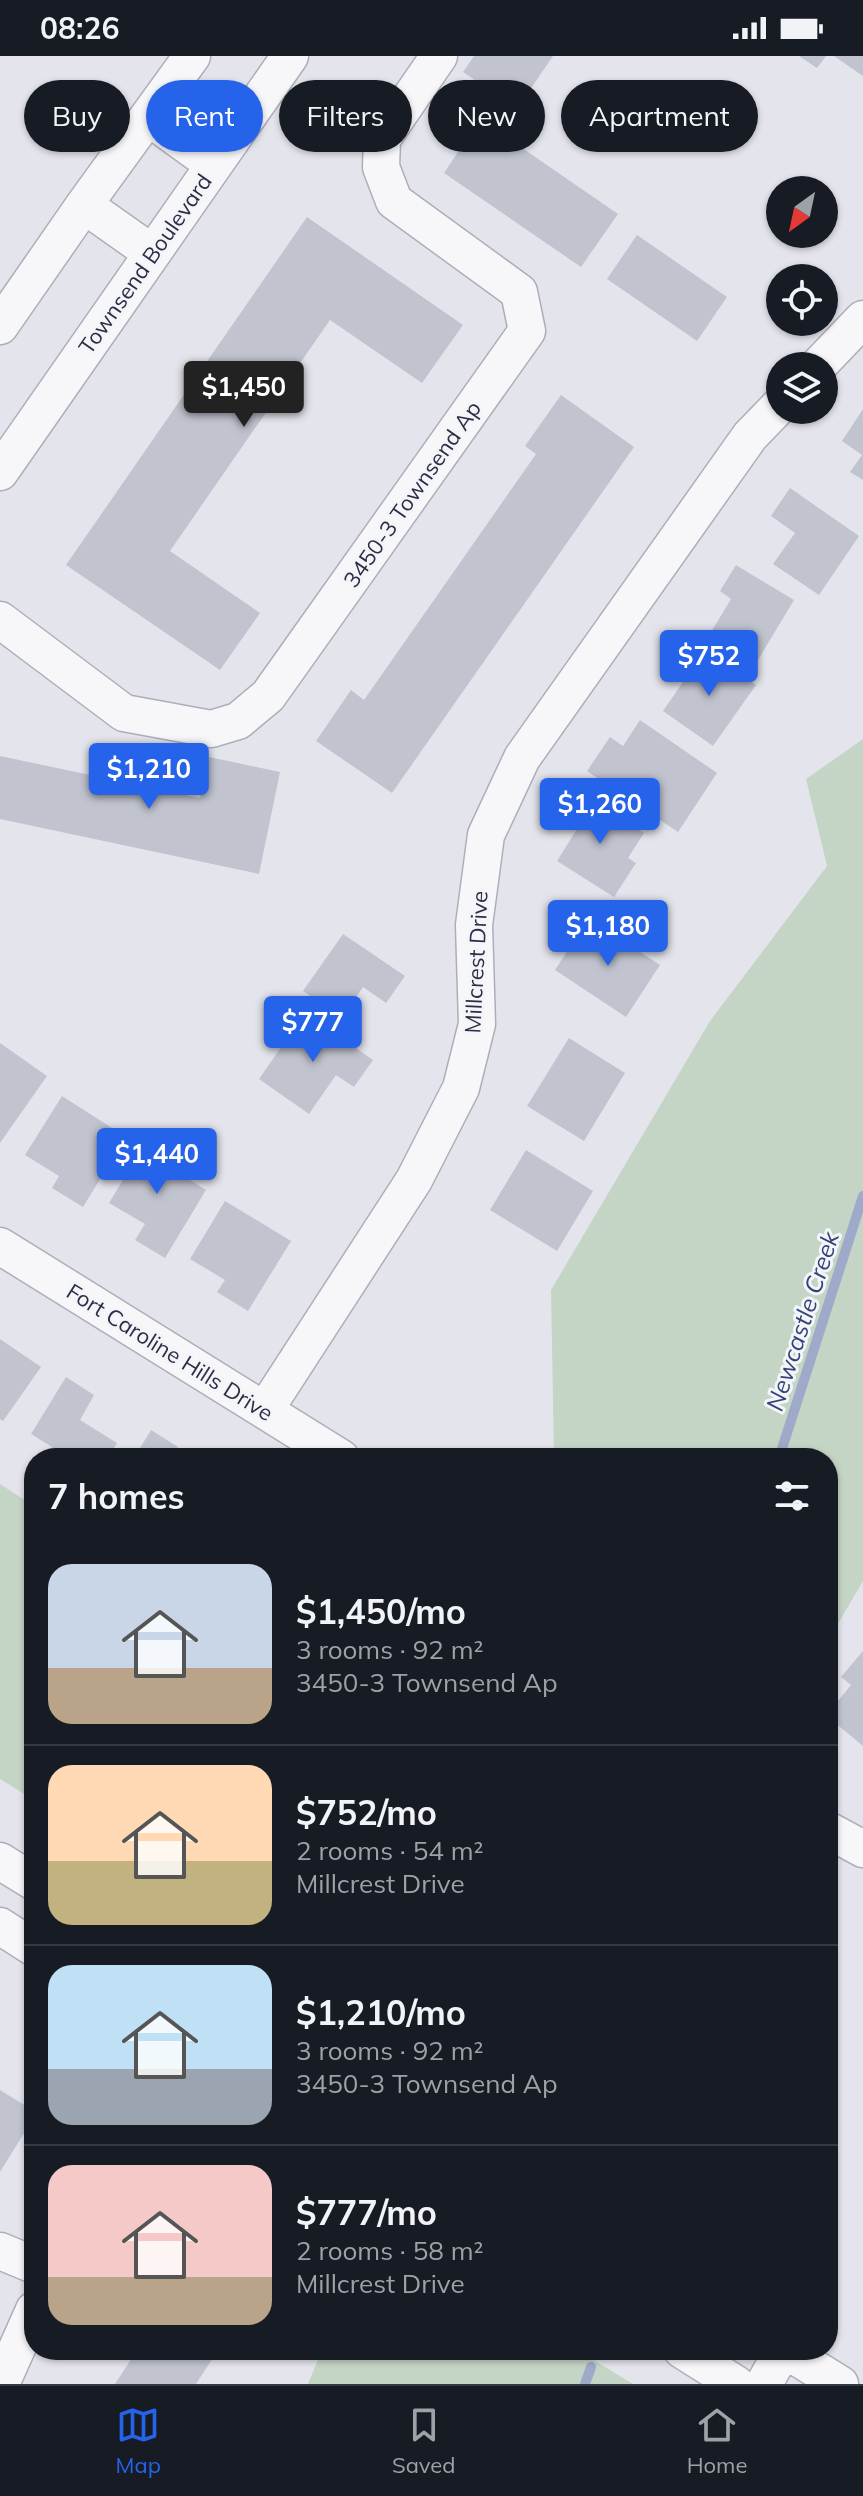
<!DOCTYPE html>
<meta charset="utf-8">
<style>
body{margin:0;font-family:Mulish,sans-serif;background:#242831;color:#f1f3f6;height:100vh;display:flex;flex-direction:column;font-size:30px;white-space:nowrap}
*{box-sizing:border-box;margin:0}
p{font-size:26px;color:#9ea1a6}
.icon{flex:none;width:44px;height:44px;fill:none;stroke:currentColor;stroke-width:2;stroke-linecap:round;stroke-linejoin:round}
.map{position:relative;flex:1;overflow:hidden}
.details{position:absolute;left:24px;top:1392px;width:814px;height:912px;display:flex;flex-direction:column;background:#171b24;border-radius:32px;box-shadow:0 2px 6px #0004}
.details>*{flex:none}
.guide{position:absolute;left:24px;top:24px;width:816px;height:72px;display:flex;gap:16px}
.needle{width:52px;rotate:213deg}
.fabs{position:absolute;left:766px;top:120px;display:grid;gap:16px}
.fabs a{display:grid;place-items:center;width:72px;height:72px;border-radius:50%;background:#171b24;box-shadow:0 2px 6px #0004;font-size:40px}
.price{position:absolute;translate:-50% -68px;padding:0 18px;border-radius:8px;background:#2563eb;color:#fff;font-size:26px;line-height:52px;filter:drop-shadow(0 2px 4px #0008)}
.price::after{content:'';position:absolute;left:50%;top:48px;width:24px;height:18px;margin-left:-12px;background:inherit;clip-path:polygon(0 0,100% 0,50% 100%)}
.price.on{background:#222;color:#fff}
ul{padding:0;list-style:none}
li{display:flex;align-items:center;gap:24px;height:200px;padding:0 24px}
li+li{border-top:2px solid #363941}
li span{display:grid;place-items:center;flex:none;width:224px;height:160px;border-radius:24px;color:#555}
li>.icon{margin-inline-start:auto}
span .icon{width:96px;height:96px;fill:#fffc;stroke-width:1}
li b{font-size:34px}
h2{display:flex;justify-content:space-between;align-items:center;height:96px;padding:0 24px;font-size:34px}
.chip{padding:0 28px;border-radius:36px;background:#171b24;box-shadow:0 2px 6px #0004;font-size:28px;line-height:72px}
.chip.on{background:#2563eb;color:#fff}
.status{display:flex;justify-content:space-between;align-items:center;height:56px;padding:0 40px;background:#171b24;direction:ltr}
.status svg{height:22px;fill:currentColor}
.menu{display:flex;justify-content:space-around;align-items:center;height:112px;border-top:2px solid #363941;background:#171b24;font-size:22px;color:#9ea1a6}
.menu a{display:grid;justify-items:center;gap:4px}
.menu .on{color:#2563eb}
.map>svg:first-child{display:block}
</style>
<div class="status"><b>08:26</b><svg viewBox="0 0 49 12"><path d="M0 12V9h3v3zM5 12V6h3v6zM10 12V3h3v9zM15 12V0h3v12zM26 1h20v11H26zM47 4h2v5h-2z"/></svg></div>
<div class="map">
<svg width="863" height="2328" viewBox="0 0 863 2328">
<rect width="100%" height="100%" fill="#e4e5ec"/>
<!-- green -->
<path fill="#c5d5c5" d="M863,683v842l-35,60v-183h-274l-3,-168 159,-269 117,-155 -21,-87z
M0,1428l34,22v294l-34,-21z
M322,2294h255l56,34h-325z"/>
<g fill="none" stroke-linecap="round" stroke-linejoin="round">
<!-- stream -->
<path stroke="#9faacb" stroke-width="10" d="M779,1402l84,-262
M585,2328l6,-17"/>
</g>
<!-- building -->
<path fill="#c1c3cf" d="M474,0h79l-36,53 -54,-37z
M799,0h27l-9,12z
M834,0h29v20z
M480,63l138,95 -37,53 -137,-94z
M307,161l156,108 -41,58 -92,-63 -160,231 90,62 -40,57 -154,-105z
M637,179l90,62 -30,44 -90,-62z
M561,339l73,52 -242,346 -76,-52 35,-51 13,10 172,-246 -11,-8z
M863,353v71l-13,-8 12,-17 -20,-14z
M790,432l69,48 -40,59 -46,-31 22,-31 -24,-17z
M736,509l58,35 -36,60 -47,-28 20,-33 -11,-8z
M705,594l51,35 -43,61 -50,-35z
M640,664l77,53 -39,59 -91,-61 23,-34 13,9z
M0,700l200,42 9,-41 71,15 -21,102 -259,-55z
M584,739l60,38 -16,25 8,5 -22,34 -57,-36 20,-32 -10,-6z
M589,862l71,47 -34,52 -71,-47z
M343,878l62,42 -19,27 -23,-16 -21,31 -39,-27z
M305,957l68,47 -19,27 -18,-12 -27,39 -50,-35z
M569,982l56,35 -41,68 -57,-35z
M0,987l47,33 -47,67z
M62,1040l64,41 -43,70 -31,-19 7,-12 -34,-21z
M152,1076l25,15 -11,18 40,25 -41,68 -30,-18 10,-16 -36,-21z
M526,1094l67,41 -36,60 -67,-41z
M225,1145l66,40 -43,70 -31,-19 8,-12 -35,-21z
M0,1283l41,28 -38,54 -3,-2z
M66,1321l28,18 -14,25 37,23 -9,15h-63l7,-11 -21,-13z
M151,1374l27,17 -7,11h-37z
M863,1595v95l-35,-29v-4l23,-28 -10,-8z
M0,2034l34,21v6l-34,55z
M137,2294h81l-22,34h-81z"/>
<g fill="none" stroke-linecap="round" stroke-linejoin="round">
<defs>
<path id="minor" d="M148,61l66,48
M84,149l68,48
M0,270l84,-121 108,-149
M818,310l45,-47
M0,416l290,-416
M0,564l124,93 87,16 27,-8 30,-25 259,-365 -8,-39 -125,-91 -13,-34 1,-28 57,-83
M0,1190l341,212
M265,1354l149,-230 47,-92 16,-64 -3,-99 12,-90 36,-77 228,-322 30,-31
M828,1774l35,19
M0,1805l34,21
M0,1870l34,22
M0,2195l34,14
M682,2294l54,34
M785,2294l55,34
M1,2328l33,-74
M764,2328l19,-34"/>
</defs>
<!-- minor casing -->
<use href="#minor" stroke="#acaeba" stroke-width="39"/>
<!-- minor -->
<use href="#minor" stroke="#f7f7fa" stroke-width="36"/>
</g>
<g text-anchor="middle" dominant-baseline="central" stroke-width="6" stroke-linejoin="round" paint-order="stroke">
<!-- street labels -->
<g font-size="22" fill="#2b2e44" stroke="#f4f5f9">
<text transform="translate(145 208) rotate(-55)">Townsend Boulevard</text>
<text transform="translate(412 438) rotate(-55)">3450-3 Townsend Ap</text>
<text transform="translate(476 906) rotate(-87)">Millcrest Drive</text>
<text transform="translate(170 1296) rotate(32)">Fort Caroline Hills Drive</text>
</g>
<!-- water labels -->
<g font-size="24" font-style="italic" fill="#354278" stroke="#f4f5f9">
<text transform="translate(802 1265) rotate(-72)">Newcastle Creek</text>
</g>
</g>
</svg>
<div class="fabs">
<a><svg class="needle" viewBox="-14 -14 28 28"><path d="M0-13l5 13h-10z" fill="#e53935"/><path d="M0 13l5-13h-10z" fill="#9ea1a6"/></svg></a>
<a><svg class="icon" aria-label="locate" viewBox="0 0 24 24"><circle cx="12" cy="12" r="6"/><path d="M12 2v4M12 18v4M2 12h4M18 12h4"/></svg></a>
<a><svg class="icon" aria-label="layers" viewBox="0 0 24 24"><path d="M12 4l9 5-9 5-9-5zM3 14l9 5 9-5"/></svg></a>
</div>
<b class="price on" style="left:244px;top:373px">$1,450</b>
<b class="price" style="left:709px;top:642px">$752</b>
<b class="price" style="left:149px;top:755px">$1,210</b>
<b class="price" style="left:600px;top:790px">$1,260</b>
<b class="price" style="left:608px;top:912px">$1,180</b>
<b class="price" style="left:313px;top:1008px">$777</b>
<b class="price" style="left:157px;top:1140px">$1,440</b>
<div class="guide">
<a class="chip">Buy</a>
<a class="chip on">Rent</a>
<a class="chip">Filters</a>
<a class="chip">New</a>
<a class="chip">Apartment</a>
</div>
<section class="details">
<h2>7 homes<svg class="icon" aria-label="filters" viewBox="0 0 24 24"><path d="M4 7h16M4 17h16"/><circle cx="9" cy="7" r="2"/><circle cx="15" cy="17" r="2"/></svg></h2>
<ul>
<li><span style="background:linear-gradient(#c9d6e8 65%,#b9a48a 0)"><svg class="icon" aria-label="home" viewBox="0 0 24 24"><path d="M3 11l9-7 9 7M6 9v11h12V9"/></svg></span><div><b>$1,450/mo</b><p>3 rooms · 92 m²</p><p>3450-3 Townsend Ap</p></div></li>
<li><span style="background:linear-gradient(#ffd9b3 60%,#c2b280 0)"><svg class="icon" aria-label="home" viewBox="0 0 24 24"><path d="M3 11l9-7 9 7M6 9v11h12V9"/></svg></span><div><b>$752/mo</b><p>2 rooms · 54 m²</p><p>Millcrest Drive</p></div></li>
<li><span style="background:linear-gradient(#bfe0f5 65%,#9aa5b1 0)"><svg class="icon" aria-label="home" viewBox="0 0 24 24"><path d="M3 11l9-7 9 7M6 9v11h12V9"/></svg></span><div><b>$1,210/mo</b><p>3 rooms · 92 m²</p><p>3450-3 Townsend Ap</p></div></li>
<li><span style="background:linear-gradient(#f6c9c9 70%,#b9a48a 0)"><svg class="icon" aria-label="home" viewBox="0 0 24 24"><path d="M3 11l9-7 9 7M6 9v11h12V9"/></svg></span><div><b>$777/mo</b><p>2 rooms · 58 m²</p><p>Millcrest Drive</p></div></li>
</ul>
</section>
</div>
<nav class="menu">
<a class="on"><svg class="icon" aria-label="map" viewBox="0 0 24 24"><path d="M3 6l6-2 6 2 6-2v14l-6 2-6-2-6 2zM9 4v14M15 6v14"/></svg>Map</a>
<a><svg class="icon" aria-label="saved" viewBox="0 0 24 24"><path d="M7 4h10v16l-5-4-5 4z"/></svg>Saved</a>
<a><svg class="icon" aria-label="home" viewBox="0 0 24 24"><path d="M3 11l9-7 9 7M6 9v11h12V9"/></svg>Home</a>
</nav>
